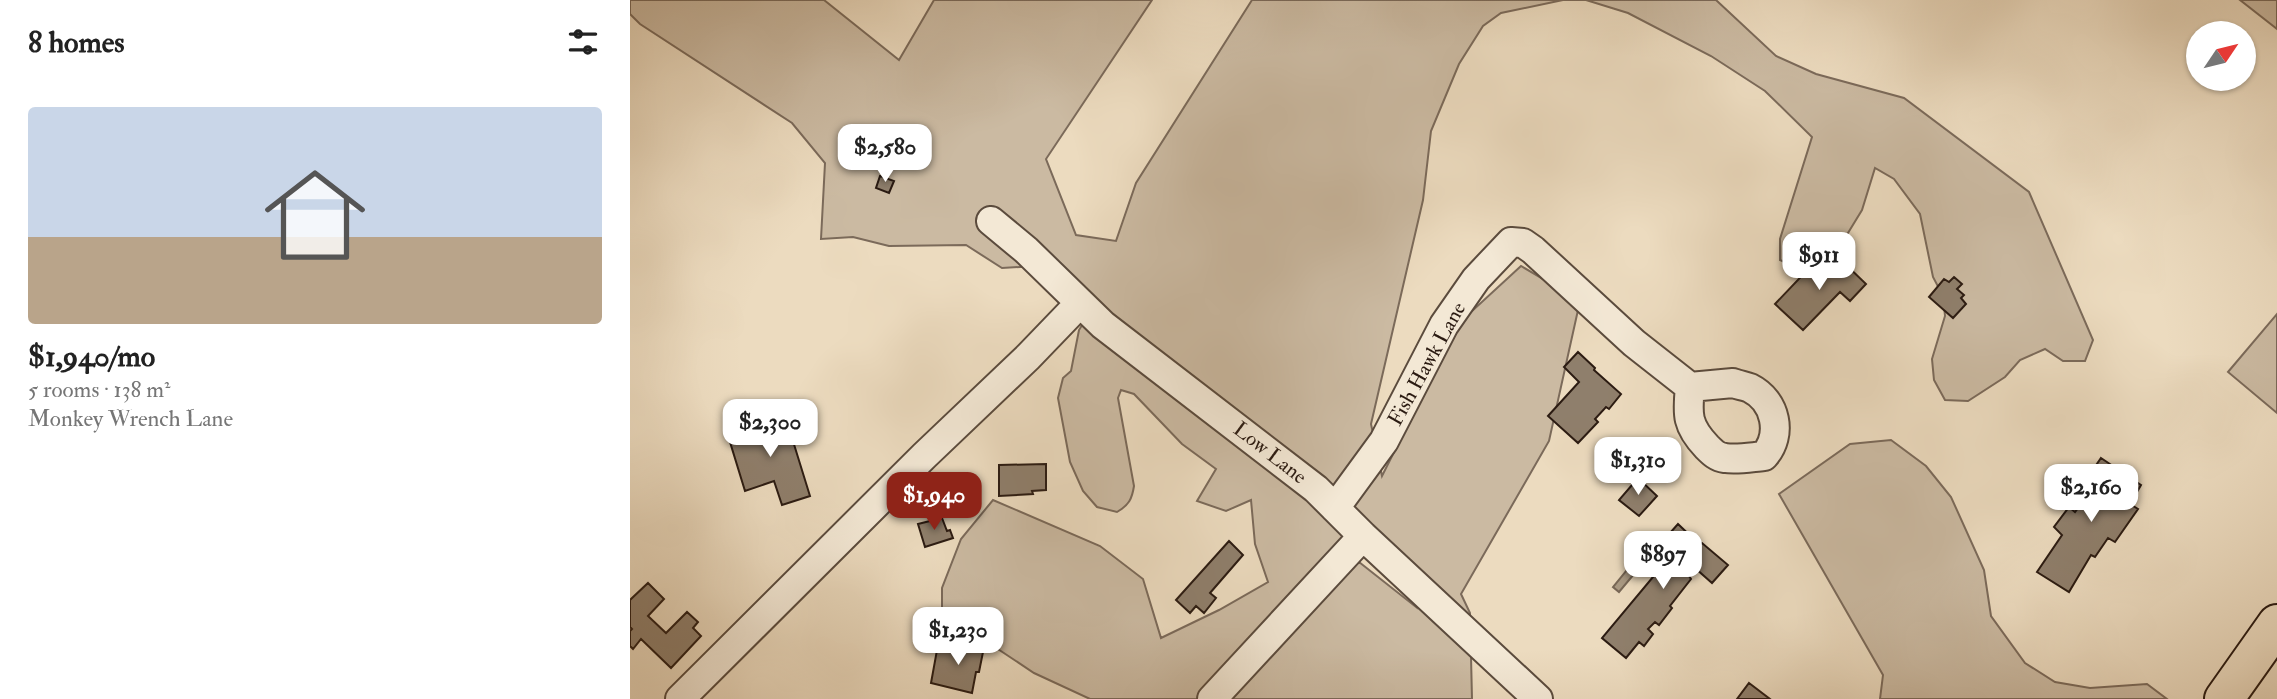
<!DOCTYPE html>
<meta charset="utf-8">
<style>
body{margin:0;font-family:"IM FELL Double Pica",serif;background:#f2f2f2;color:#222;height:100vh;display:flex;flex-direction:column;font-size:26px;white-space:nowrap}
*{box-sizing:border-box;margin:0}
p{font-size:23px;color:#767676}
.icon{flex:none;width:38px;height:38px;fill:none;stroke:currentColor;stroke-width:2;stroke-linecap:round;stroke-linejoin:round}
.map{position:relative;flex:1;overflow:hidden}
.details{display:flex;flex-direction:column;background:#fff;width:630px}
.details>*{flex:none}
.needle{width:46px;rotate:55deg}
.tools{position:absolute;left:1556px;top:21px;display:grid;gap:14px}
.tools a{display:grid;place-items:center;width:70px;height:70px;border-radius:50%;background:#fff;box-shadow:0 2px 5px #0004;font-size:35px}
.price{position:absolute;translate:-50% -60px;padding:0 16px;border-radius:14px;background:#fff;color:#222;font-size:23px;line-height:46px;filter:drop-shadow(0 2px 4px #0008)}
.price::after{content:'';position:absolute;left:50%;top:42px;width:21px;height:16px;margin-left:-10px;background:inherit;clip-path:polygon(0 0,100% 0,50% 100%)}
.price.current{background:#8f2418;color:#fff}
ul{padding:0;list-style:none}
li{display:grid;align-content:center;gap:14px;height:371px;padding:0 28px}
li span{display:grid;place-items:center;height:217px;border-radius:7px;color:#555}
li>.icon{margin-inline-start:auto}
span .icon{width:126px;height:126px;fill:#fffc;stroke-width:1}
li b{font-size:30px}
h2{display:flex;justify-content:space-between;align-items:center;height:84px;padding:0 28px;font-size:30px}
main{display:flex;flex:1;min-height:0}
.map>svg:first-child{display:block}
</style>
<main>
<section class="details">
<h2>8 homes<svg class="icon" aria-label="filters" viewBox="0 0 24 24"><path d="M4 7h16M4 17h16"/><circle cx="9" cy="7" r="2"/><circle cx="15" cy="17" r="2"/></svg></h2>
<ul>
<li><span style="background:linear-gradient(#c9d6e8 60%,#b9a48a 0)"><svg class="icon" aria-label="home" viewBox="0 0 24 24"><path d="M3 11l9-7 9 7M6 9v11h12V9"/></svg></span><div><b>$1,940/mo</b><p>5 rooms · 138 m²</p><p>Monkey Wrench Lane</p></div></li>
</ul>
</section>
<div class="map">
<svg width="1647" height="699" viewBox="0 0 1647 699">
<rect width="100%" height="100%" fill="#ecdbbf"/>
<filter id="stains"><feTurbulence type="fractalNoise" baseFrequency=".00286" numOctaves="4"/><feColorMatrix values="0 0 0 0 .2 0 0 0 0 .09 0 0 0 0 .02 0 0 0 .5 -.17"/></filter>
<radialGradient id="worn" r=".72"><stop offset=".6" stop-color="#630" stop-opacity="0"/><stop offset="1" stop-color="#630" stop-opacity=".3"/></radialGradient>
<!-- green -->
<path fill="#cbbaa2" stroke="#7b6a5a" stroke-width="2" fill-rule="evenodd" d="M0,0h194l75,60 35,-60h218l-106,159 30,76 40,6 20,-58 116,-183h464l60,56 40,18 88,24 125,94 64,148 -8,21h-22l-18,-12 -25,11 -15,17 -37,24 -23,-1 -11,-20 -2,-21 13,-43 -2,-20 -10,-19 -13,-63 -26,-35 -19,-11 -13,42 -22,36 -39,23 -21,-9v-21l32,-102 -47,-46 -54,-35 -83,-43 -42,-13h-23l-62,13 -18,13 -24,38 -28,67 -8,69 -52,224 11,52 77,-153 62,-57 59,35 -31,140 -88,153 9,19 2,86h-382l-56,-26 -92,-61v-24l19,-49 32,-39 107,46 43,33 18,59 58,-28 49,-28 -13,-38 -4,-44 -25,11 -29,-10 19,-32 -34,-25 -48,-50 -13,-4 -3,8 16,88c-2,13 -5,19 -17,26l-20,-5 -14,-16 -13,-29 -12,-64 5,-20 8,-7 8,-41 17,-27 -41,-38 -53,3 -36,-23 -77,1 -36,-9 -32,2 4,-76 -33,-40 -152,-99 -10,-10zM698,553h70l18,54 -57,-45 -19,16 -52,60z
M1610,0h37v29z
M1647,314v99l-49,-41z
M1261,440l35,26 25,31 33,73 7,46 34,47 30,19 35,6 57,-4 20,15h-287l3,-24 -104,-181 71,-50z"/>
<!-- water -->
<path fill="#aa9a84" stroke="#776756" stroke-width="2" d="M1018,544l7,5 -36,43 -6,-5z"/>
<!-- building -->
<path fill="#8f7f6c" stroke="#2b1b12" stroke-width="2" d="M250,176l14,5 -5,12 -13,-5z
M1209,258l27,26 -16,17 -10,-9 -37,38 -28,-26 40,-42 11,11z
M1324,277l8,7 -5,5 7,6 -3,3 5,6 -13,14 -24,-21 15,-18 5,3z
M948,352l17,16 -1,2 27,24 -12,15 -3,-2 -11,12 3,3 -20,21 -30,-27 31,-34 -15,-15z
M154,412l26,84 -28,9 -8,-24 -29,10 -15,-49v-7l33,-10 -2,-6z
M1471,458l40,27 -11,19 8,5 -23,33 -7,-4 -13,19 -4,-2 -22,37 -32,-20 25,-37 -8,-8 15,-20 6,5 20,-26 -9,-6z
M416,464v26l-14,1 1,3 -34,2v-31z
M1008,478l19,18 -18,20 -20,-16z
M312,518l5,13 3,-1 3,8 -28,9 -7,-23z
M1048,524l22,21 2,-2 26,22 -16,18 -17,-15 -6,8 2,3 -21,27 2,2 -13,17 -4,-3 -7,7 5,5 -9,12 -5,-4 -13,16 -24,-20 66,-79 6,5 6,-7 -18,-15z
M599,541l14,14 -33,38 6,5 -12,15 -8,-7 -6,7 -14,-13z
M18,583l16,16 -16,17 18,17 21,-21 11,10 -5,6 8,8 -30,32 -30,-29 -8,10 -3,-3v-15l2,-2 -2,-2v-27z
M325,641l29,6 -5,25h-3l-4,21 -41,-10 6,-33 16,2z
M1119,683l21,16h-33z"/>
<g fill="none" stroke-linecap="round" stroke-linejoin="round">
<defs>
<path id="street" d="M361,221l35,29 77,75 213,164 47,47 175,163
M1103,383c5,2 12,3 17,5 26,13 33,47 14,68 -12,1 -27,4 -39,2 -8,-1 -12,-5 -18,-11 -20,-21 -20,-32 -17,-60z
M705,508l49,-67 60,-116 32,-46 35,-37 12,1 10,7 101,93 56,44
M50,699l244,-243 104,-99 52,-54
M582,699l151,-163"/>
<path id="primary" d="M1594,699l53,-75"/>
</defs>
<!-- street casing -->
<use href="#street" stroke="#5b4b3d" stroke-width="32"/>
<!-- primary casing -->
<use href="#primary" stroke="#2b1b12" stroke-width="42"/>
<!-- street -->
<use href="#street" stroke="#f3e8d5" stroke-width="28"/>
<!-- primary -->
<use href="#primary" stroke="#ecdbbf" stroke-width="38"/>
</g>
<g text-anchor="middle" dominant-baseline="central" stroke-width="5" stroke-linejoin="round" paint-order="stroke">
<!-- street labels -->
<g font-size="21" fill="#2b1b12" stroke="#f3e8d5">
<text transform="translate(797 364) rotate(-61)">Fish Hawk Lane</text>
<text transform="translate(640 453) rotate(38)">Low Lane</text>
</g>
</g>
<rect width="100%" height="100%" filter="url(#stains)"/>
<rect width="100%" height="100%" fill="url(#worn)"/>
</svg>
<div class="tools">
<a><svg class="needle" viewBox="-14 -14 28 28"><path d="M0-13l5 13h-10z" fill="#e53935"/><path d="M0 13l5-13h-10z" fill="#767676"/></svg></a>
</div>
<b class="price" style="left:255px;top:184px">$2,580</b>
<b class="price" style="left:1189px;top:292px">$911</b>
<b class="price" style="left:140px;top:459px">$2,300</b>
<b class="price" style="left:1008px;top:497px">$1,310</b>
<b class="price" style="left:1461px;top:524px">$2,160</b>
<b class="price current" style="left:304px;top:532px">$1,940</b>
<b class="price" style="left:1033px;top:591px">$897</b>
<b class="price" style="left:328px;top:667px">$1,230</b>
</div>
</main>
